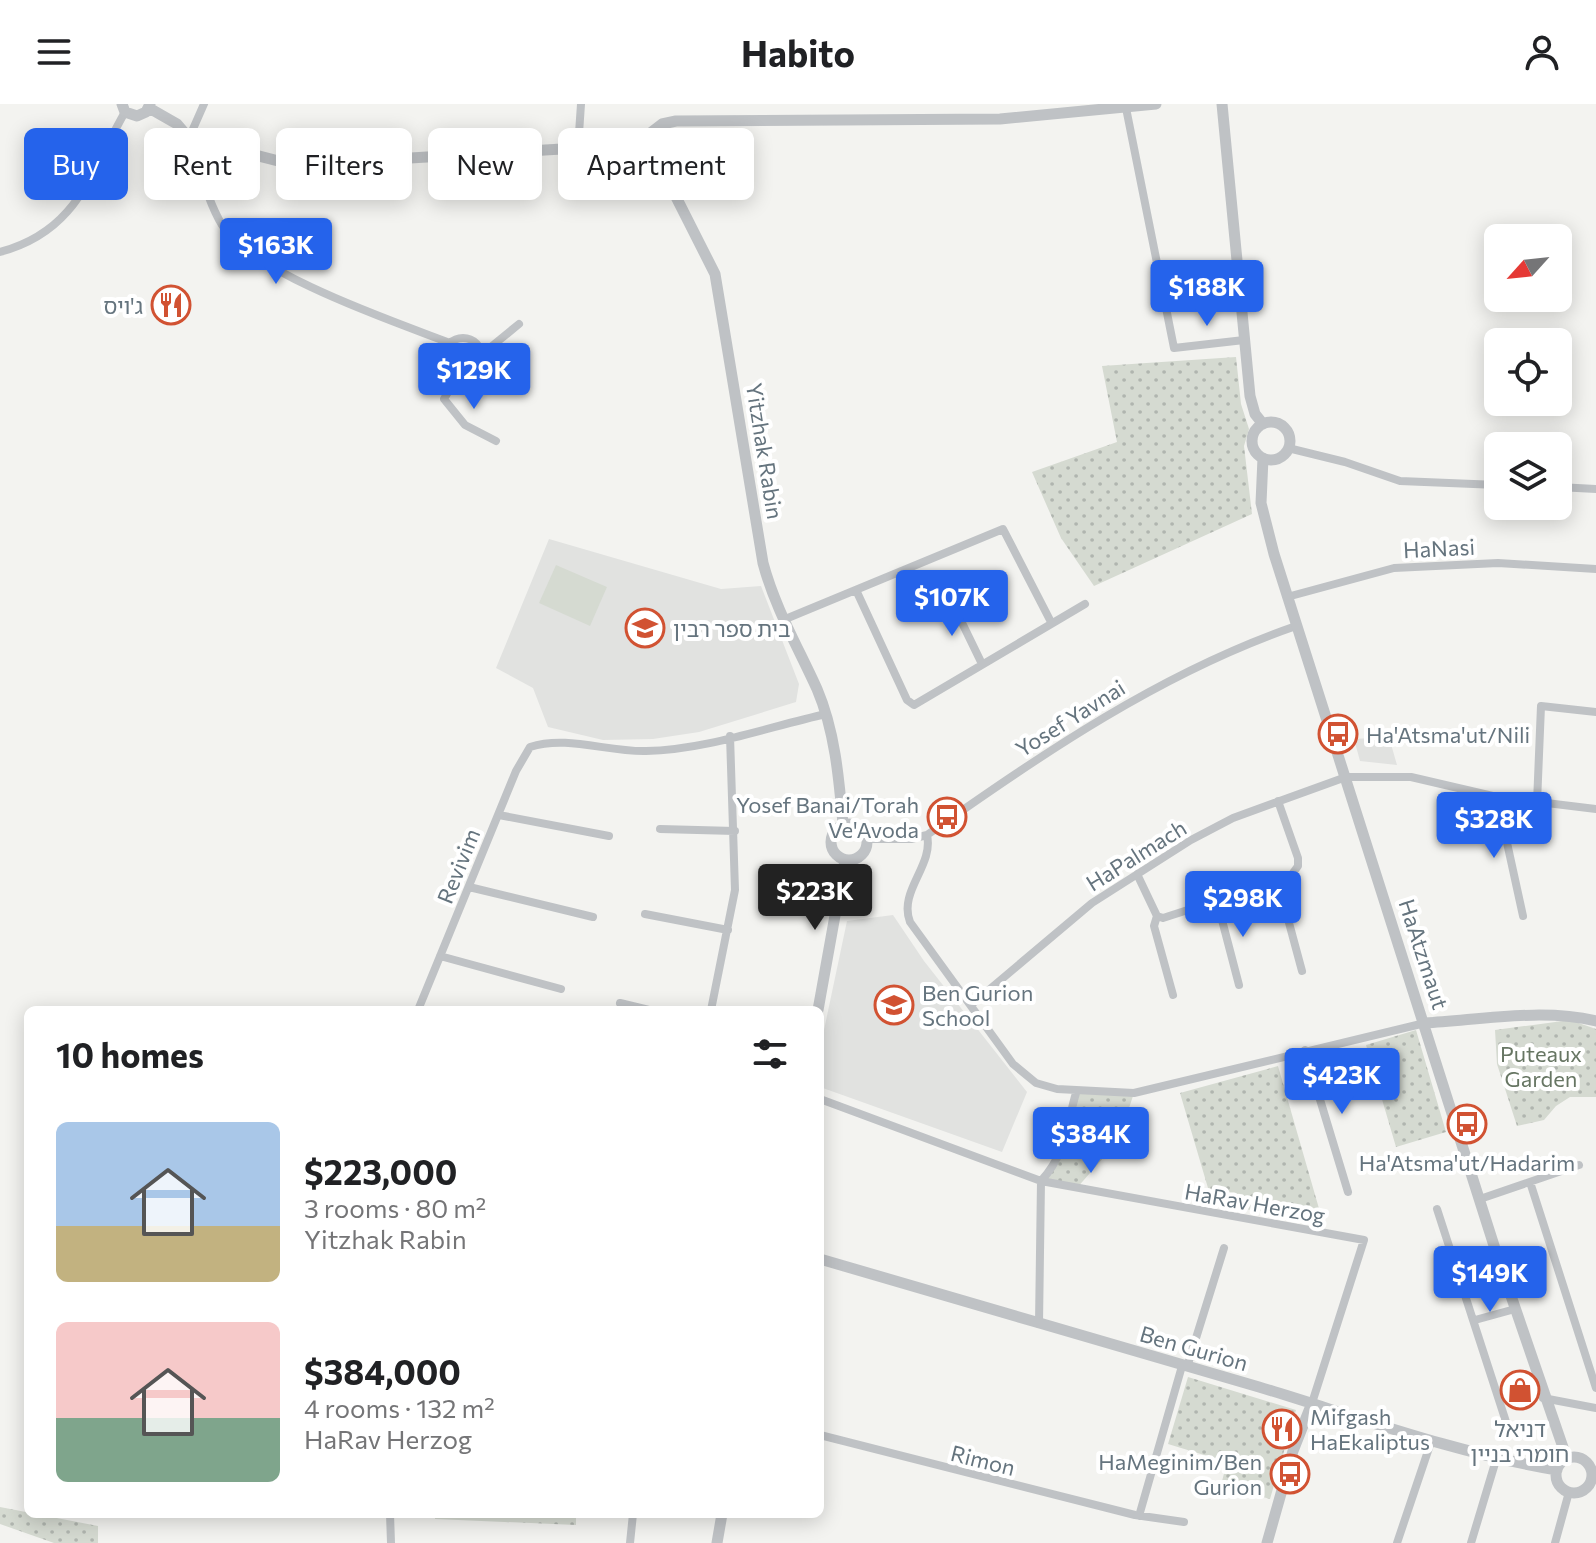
<!DOCTYPE html>
<meta charset="utf-8">
<style>
body{margin:0;font-family:Commissioner,"Noto Sans Hebrew",sans-serif;background:#f6f6f6;color:#202124;height:100vh;display:flex;flex-direction:column;font-size:30px;white-space:nowrap}
*{box-sizing:border-box;margin:0}
p{font-size:26px;color:#757577}
.icon{flex:none;width:44px;height:44px;fill:none;stroke:currentColor;stroke-width:2;stroke-linecap:round;stroke-linejoin:round}
.map{position:relative;flex:1;overflow:hidden}
.side{position:absolute;left:24px;top:902px;width:800px;height:512px;display:flex;flex-direction:column;background:#fff;border-radius:12px;box-shadow:0 4px 20px #0003}
.side>*{flex:none}
.hud{position:absolute;left:24px;top:24px;width:800px;height:72px;display:flex;gap:16px}
.needle{width:52px;rotate:243deg}
.tools{position:absolute;left:1484px;top:120px;display:grid;gap:16px}
.tools a{display:grid;place-items:center;width:88px;height:88px;border-radius:12px;background:#fff;box-shadow:0 4px 20px #0003;font-size:40px}
.price{position:absolute;translate:-50% -68px;padding:0 18px;border-radius:8px;background:#2563eb;color:#fff;font-size:26px;line-height:52px;filter:drop-shadow(0 2px 4px #0008)}
.price::after{content:'';position:absolute;left:50%;top:48px;width:24px;height:18px;margin-left:-12px;background:inherit;clip-path:polygon(0 0,100% 0,50% 100%)}
.price.selected{background:#222;color:#fff}
ul{padding:0;list-style:none}
li{display:flex;align-items:center;gap:24px;height:200px;padding:0 32px}
li span{display:grid;place-items:center;flex:none;width:224px;height:160px;border-radius:12px;color:#555}
li>.icon{margin-inline-start:auto}
span .icon{width:96px;height:96px;fill:#fffc;stroke-width:1}
li b{font-size:34px}
h2{display:flex;justify-content:space-between;align-items:center;height:96px;padding:0 32px;font-size:34px}
.tag{padding:0 28px;border-radius:12px;background:#fff;box-shadow:0 4px 20px #0003;font-size:28px;line-height:72px}
.tag.selected{background:#2563eb;color:#fff}
header{display:flex;justify-content:space-between;align-items:center;height:104px;padding:0 32px;background:#fff;font-size:36px;font-weight:700}
.map>svg:first-child{display:block}
</style>
<header><svg class="icon" aria-label="menu" viewBox="0 0 24 24"><path d="M4 6h16M4 12h16M4 18h16"/></svg>Habito<svg class="icon" aria-label="person" viewBox="0 0 24 24"><circle cx="12" cy="8" r="4"/><path d="M4 21q1-7 8-7t8 7"/></svg></header>
<div class="map">
<svg width="1596" height="1439" viewBox="0 0 1596 1439">
<defs>
<pattern id="grass-dots" width="8" height="8" patternUnits="userSpaceOnUse" patternTransform="scale(2)"><rect width="8" height="8" fill="#d5dad1"/><path d="M2 2h.1M6 6h.1" fill="none" stroke="#b0b5af" stroke-width="1.8" stroke-linecap="round"/></pattern>
</defs>
<rect width="100%" height="100%" fill="#f3f3f0"/>
<!-- built -->
<path fill="#e1e2e0" d="M549,435l172,50 40,-3 38,98 -3,18 -97,30 -46,7 -50,1 -55,-13 -15,-39 -37,-20z
M1389,633l8,28 -37,-4 -6,-22z
M893,811l31,46 103,131 -25,60 -182,-65v-38l27,-128z"/>
<!-- grass -->
<path fill="url(#grass-dots)" d="M1236,253l5,47 8,25 -5,17 8,68 -158,72 -33,-48 -29,-66 85,-30 -15,-76z
M1570,916l26,9v68h-26l-14,9 -12,14 -27,6 -20,-62 -2,-34z
M1416,926l30,102 -50,15 -30,-102z
M1278,962l44,153 -109,-14 -33,-112z
M1076,989h58l-16,48 -42,48 -35,-8 16,-17z
M1188,1273l108,33 -26,89 -49,-14 6,-23 -59,-18z
M0,1403l98,19v17h-44l-54,-19z
M435,1410h141v11l-141,-6z"/>
<!-- pitch -->
<path fill="#d5dad1" d="M556,461l51,22 -17,39 -51,-23z"/>
<g fill="none" stroke-linecap="round" stroke-linejoin="round">
<!-- minor -->
<path stroke="#bfc2c5" stroke-width="8" d="M204,0l-15,34c10,27 18,62 33,87 29,48 173,97 228,118
M1126,4l48,240 70,-8
M578,44l3,-44
M0,148c78,-21 90,-79 125,-140
M444 253a19 19 0 1 1 38 0a19 19 0 1 1-38 0Z
M481,251l38,-31
M458,271l-14,24 21,26 31,16
M1288,344l57,14 55,19 98,4
M1558,383l38,2
M856,486l51,110 7,5 171,-101
M1287,493l107,-29 104,-5 98,6
M950,494l32,66
M783,516l220,-91 48,93
M1497,693l26,119
M1537,699l4,-97 55,6
M499,711l110,21
M660,725l75,2
M927,731c7,31 -29,56 -17,87l103,142 23,19 21,6 77,4 291,-70
M868,735h43l16,-4c117,-82 233,-162 369,-209
M1137,770l20,42 6,2 127,-41 8,-11v-8l-20,-57
M1278,778l24,89
M469,783l124,30
M1217,797l22,84
M645,810l83,16
M1157,812l-3,10 19,69
M440,852l121,33
M620,899l29,7
M971,901l121,-102 99,-63 42,-22 113,-41h65l86,20 99,12
M418,906l98,-239 14,-24c37,-12 77,5 116,4 59,-1 122,-24 180,-37
M711,906l24,-120 -5,-154
M1305,946l43,142
M820,995l221,82 323,59 -52,163
M1530,1078l66,206
M1480,1095l99,-34
M1437,1105l72,222
M1458,1165l39,-14
M1475,1216l40,-11
M1039,1220l2,-143c25,-27 25,-54 35,-88
M1187,1263l37,-119
M1543,1294l53,10
M820,1331l315,80 49,7
M390,1410l1,29
M1139,1412l43,-150
M630,1439l3,-29
M1397,1439l34,-101
M1471,1439l25,-83
M1555,1439l14,-51"/>
<!-- tertiary -->
<path stroke="#bfc2c5" stroke-width="11" d="M122,0l3,8 12,4 9,-4 4,-8
M1222,0l28,292 5,18 8,10
M149,4l28,16 12,14 105,27 284,-17 49,3 44,36 44,87 48,289c12,45 35,84 54,126 18,42 22,90 26,135
M627,47l35,-27 14,-3 324,-2 156,-15
M1252 337a19 19 0 1 1 38 0a19 19 0 1 1-38 0Z
M1263,354l-2,45 13,51 223,701 70,204
M831 738a18 18 0 1 1 36 0a18 18 0 1 1-36 0Z
M818,906l27,-150
M1425,919c54,-3 118,-15 171,-2
M820,1155c146,43 293,85 439,128 99,30 196,66 298,83
M1556 1371a18 18 0 1 1 36 0a18 18 0 1 1-36 0Z
M717,1439l5,-29
M1267,1439l26,-92 19,-48"/>
</g>
<!-- icons -->
<defs>
<symbol id="restaurant-ring" viewBox="-11 -11 22 22"><circle r="9.5" fill="#fff" stroke="#d15232" stroke-width="1.5"/><path d="M-5-6h1v4h1v-4h1v4h1v-4h1v5L-1.5 .5V6h-2V.5L-5-1ZM5-6V6H3V1.5H1.5Q1.5-4 5-6Z" fill="#d15232"/></symbol>
<symbol id="school-ring" viewBox="-11 -11 22 22"><circle r="9.5" fill="#fff" stroke="#d15232" stroke-width="1.5"/><path d="M0-5L7-2L0 1L-7-2ZM-4 1L0 2.5L4 1V4Q0 6-4 4Z" fill="#d15232"/></symbol>
<symbol id="bus-ring" viewBox="-11 -11 22 22"><circle r="9.5" fill="#fff" stroke="#d15232" stroke-width="1.5"/><path d="M-5-6H5V4H4V6H2V4H-2V6H-4V4H-5ZM-3.5-4V0h7V-4ZM-3.5 1.2v1.5H-2V1.2ZM2 1.2v1.5H3.5V1.2Z" fill="#d15232"/></symbol>
<symbol id="shop-ring" viewBox="-11 -11 22 22"><circle r="9.5" fill="#fff" stroke="#d15232" stroke-width="1.5"/><path d="M-5-2.5h2.3a2.7 3.5 0 0 1 5.4 0H5L5.5 6h-11ZM-1.5-2.5h3a1.5 2.3 0 0 0-3 0Z" fill="#d15232"/></symbol>
</defs>
<g fill-rule="evenodd">
<use href="#restaurant-ring" x="149" y="179" width="44" height="44"/>
<use href="#school-ring" x="623" y="502" width="44" height="44"/>
<use href="#bus-ring" x="1316" y="608" width="44" height="44"/>
<use href="#bus-ring" x="925" y="691" width="44" height="44"/>
<use href="#school-ring" x="872" y="879" width="44" height="44"/>
<use href="#bus-ring" x="1445" y="998" width="44" height="44"/>
<use href="#shop-ring" x="1498" y="1264" width="44" height="44"/>
<use href="#restaurant-ring" x="1260" y="1303" width="44" height="44"/>
<use href="#bus-ring" x="1268" y="1348" width="44" height="44"/>
</g>
<g text-anchor="middle" dominant-baseline="central" stroke-width="8" stroke-linejoin="round" paint-order="stroke">
<!-- poi labels -->
<g font-size="22" fill="#65747e" stroke="#fff" text-anchor="start">
<text x="143" y="201" text-anchor="end">ג'ויס</text>
<text x="673" y="524">בית ספר רבין</text>
<text x="1366" y="630">Ha'Atsma'ut/Nili</text>
<text x="919" y="700" text-anchor="end">Yosef Banai/Torah<tspan x="919" dy="25">Ve'Avoda</tspan></text>
<text x="922" y="888">Ben Gurion<tspan x="922" dy="25">School</tspan></text>
<text x="1467" y="1058" text-anchor="middle">Ha'Atsma'ut/Hadarim</text>
<text x="1310" y="1312">Mifgash<tspan x="1310" dy="25">HaEkaliptus</tspan></text>
<text x="1520" y="1324" text-anchor="middle">דניאל<tspan x="1520" dy="25">חומרי בניין</tspan></text>
<text x="1262" y="1357" text-anchor="end">HaMeginim/Ben<tspan x="1262" dy="25">Gurion</tspan></text>
</g>
<!-- street labels -->
<g font-size="22" fill="#65747e" stroke="#fff">
<text transform="translate(765 347) rotate(81)">Yitzhak Rabin</text>
<text transform="translate(1439 444) rotate(-3)">HaNasi</text>
<text transform="translate(1070 614) rotate(-32)">Yosef Yavnai</text>
<text transform="translate(1136 751) rotate(-32)">HaPalmach</text>
<text transform="translate(458 762) rotate(-68)">Revivim</text>
<text transform="translate(1424 850) rotate(72)">HaAtzmaut</text>
<text transform="translate(1255 1099) rotate(10)">HaRav Herzog</text>
<text transform="translate(1194 1244) rotate(16)">Ben Gurion</text>
<text transform="translate(983 1356) rotate(14)">Rimon</text>
</g>
<!-- park labels -->
<g font-size="22" fill="#677663" stroke="#fff">
<text x="1541" y="949">Puteaux<tspan x="1541" dy="25">Garden</tspan></text>
</g>
</g>
</svg>
<div class="tools">
<a><svg class="needle" viewBox="-14 -14 28 28"><path d="M0-13l5 13h-10z" fill="#e53935"/><path d="M0 13l5-13h-10z" fill="#757577"/></svg></a>
<a><svg class="icon" aria-label="locate" viewBox="0 0 24 24"><circle cx="12" cy="12" r="6"/><path d="M12 2v4M12 18v4M2 12h4M18 12h4"/></svg></a>
<a><svg class="icon" aria-label="layers" viewBox="0 0 24 24"><path d="M12 4l9 5-9 5-9-5zM3 14l9 5 9-5"/></svg></a>
</div>
<b class="price" style="left:276px;top:182px">$163K</b>
<b class="price" style="left:1207px;top:224px">$188K</b>
<b class="price" style="left:474px;top:307px">$129K</b>
<b class="price" style="left:952px;top:534px">$107K</b>
<b class="price" style="left:1494px;top:756px">$328K</b>
<b class="price selected" style="left:815px;top:828px">$223K</b>
<b class="price" style="left:1243px;top:835px">$298K</b>
<b class="price" style="left:1342px;top:1012px">$423K</b>
<b class="price" style="left:1091px;top:1071px">$384K</b>
<b class="price" style="left:1490px;top:1210px">$149K</b>
<div class="hud">
<a class="tag selected">Buy</a>
<a class="tag">Rent</a>
<a class="tag">Filters</a>
<a class="tag">New</a>
<a class="tag">Apartment</a>
</div>
<section class="side">
<h2>10 homes<svg class="icon" aria-label="filters" viewBox="0 0 24 24"><path d="M4 7h16M4 17h16"/><circle cx="9" cy="7" r="2"/><circle cx="15" cy="17" r="2"/></svg></h2>
<ul>
<li><span style="background:linear-gradient(#a9c7e8 65%,#c2b280 0)"><svg class="icon" aria-label="home" viewBox="0 0 24 24"><path d="M3 11l9-7 9 7M6 9v11h12V9"/></svg></span><div><b>$223,000</b><p>3 rooms · 80 m²</p><p>Yitzhak Rabin</p></div></li>
<li><span style="background:linear-gradient(#f6c9c9 60%,#7fa58c 0)"><svg class="icon" aria-label="home" viewBox="0 0 24 24"><path d="M3 11l9-7 9 7M6 9v11h12V9"/></svg></span><div><b>$384,000</b><p>4 rooms · 132 m²</p><p>HaRav Herzog</p></div></li>
</ul>
</section>
</div>
